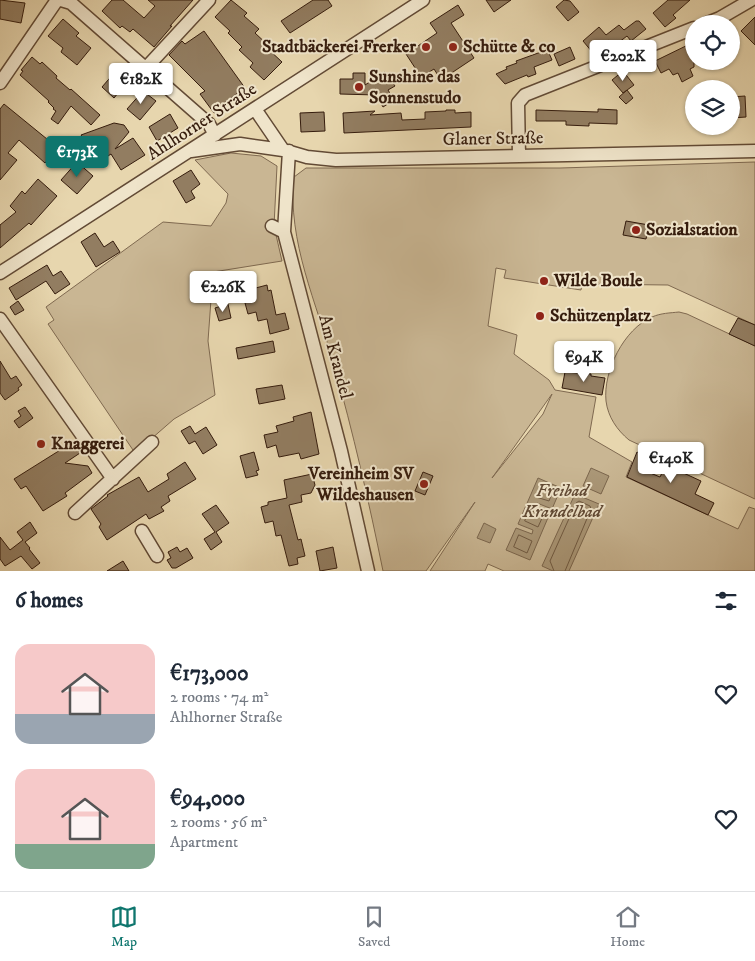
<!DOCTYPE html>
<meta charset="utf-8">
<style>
body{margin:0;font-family:"IM FELL DW Pica",serif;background:#f2f2f3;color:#1f2937;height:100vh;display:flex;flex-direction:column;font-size:19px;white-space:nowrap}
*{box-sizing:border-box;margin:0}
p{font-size:16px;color:#747a83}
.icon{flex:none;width:28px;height:28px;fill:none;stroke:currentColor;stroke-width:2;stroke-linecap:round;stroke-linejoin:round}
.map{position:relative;height:571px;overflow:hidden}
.side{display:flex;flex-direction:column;background:#fff;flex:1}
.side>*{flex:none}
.tools{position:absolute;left:685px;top:15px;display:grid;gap:10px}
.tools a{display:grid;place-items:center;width:55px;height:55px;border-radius:50%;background:#fff;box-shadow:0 1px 4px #0004;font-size:25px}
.price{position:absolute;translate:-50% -42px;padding:0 11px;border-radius:5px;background:#fff;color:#222;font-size:16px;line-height:32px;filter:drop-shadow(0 1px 2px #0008)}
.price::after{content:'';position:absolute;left:50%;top:30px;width:15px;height:11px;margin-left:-8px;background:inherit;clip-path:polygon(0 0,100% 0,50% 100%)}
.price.active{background:#0f766e;color:#fff}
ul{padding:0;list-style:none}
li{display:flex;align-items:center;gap:15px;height:125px;padding:0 15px}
li span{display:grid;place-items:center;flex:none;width:140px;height:100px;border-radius:15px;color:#555}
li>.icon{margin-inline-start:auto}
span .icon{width:60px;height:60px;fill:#fffc;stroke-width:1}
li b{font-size:21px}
h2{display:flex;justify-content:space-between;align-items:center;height:60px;padding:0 15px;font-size:21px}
.menu{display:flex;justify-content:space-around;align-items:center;height:70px;border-top:1px solid #e0e1e3;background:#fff;font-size:14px;color:#747a83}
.menu a{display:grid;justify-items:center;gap:2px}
.menu .active{color:#0f766e}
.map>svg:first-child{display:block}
</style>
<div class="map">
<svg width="755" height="571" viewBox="0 0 755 571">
<rect width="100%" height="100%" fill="#e7d6ae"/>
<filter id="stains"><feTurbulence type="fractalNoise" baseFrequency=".004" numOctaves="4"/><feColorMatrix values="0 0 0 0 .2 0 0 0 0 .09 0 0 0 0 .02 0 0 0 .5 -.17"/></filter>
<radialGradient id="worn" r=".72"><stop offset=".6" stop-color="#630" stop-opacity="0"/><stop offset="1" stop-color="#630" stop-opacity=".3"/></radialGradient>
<!-- green -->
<path fill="#c9b693" stroke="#7f6950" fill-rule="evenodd" d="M231,153l30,3 16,10 -3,60 8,35 -69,11 -5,69 7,54 -41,24 -39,34 -87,-129 6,-4 -8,-13 117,-85 48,4 15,-23 2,-9 -33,-34z
M755,162v163l-87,-40 -86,-1 -1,6 -77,-12 2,-8 -10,-2 -8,58 29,9 -3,19 35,26 6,10 41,7 -7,40 43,25 -6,15 112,52 11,-22 6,2v62h-251l-16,-7 -3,7h-55l45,-69 -49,69h-43c-14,-69 -30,-139 -49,-206 -17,-61 -47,-124 -40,-188l12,-9h254zM552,394l-9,20 -51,64z
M679,312l8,2 68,32v153l-126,-59c-12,-10 -21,-23 -23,-39 -3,-30 18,-72 46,-84 9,-4 18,-4 27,-5z"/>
<!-- water -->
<path fill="#aa9777" stroke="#7b664d" d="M591,468l18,8 -8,18 -18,-8z
M538,478l23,10 -9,21 -15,-6 -2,3 15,7 -20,47 -24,-10 10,-22 16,6 1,-4 -15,-6z
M575,494l24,10 -30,67h-16l-11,-5z
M484,523l12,6 -6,14 -13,-5z"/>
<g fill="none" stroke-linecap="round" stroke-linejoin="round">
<!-- shore -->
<path stroke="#705a42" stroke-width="1" d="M541,485l12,6 -4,10 -13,-4z
M530,510l13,6 -5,11 -13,-6z
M519,535l13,6 -5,12 -13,-6z
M554,571l-4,-10 26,-58 3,-2 11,5 1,3 -26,62"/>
</g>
<!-- building -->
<path fill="#927d61" stroke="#351c0d" d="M0,0l25,3 -4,20 -21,-4z
M112,0h11l21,18 11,-12 -7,-6h45l-23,26h2l-18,21 -21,-18 -3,3 -8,-6 -2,2 -18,-17z
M231,0l16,13 -3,3 15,13 -4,4 14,13 -2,2 15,14 -18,18 -14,-13 3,-4 -14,-13 3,-3 -14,-14 2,-2 -15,-14z
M313,0h15l4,6 -42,27 -9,-12z
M486,0h25l-17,12z
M564,0l6,1 9,11 -11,9 -12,-14z
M668,0h22l-17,15 3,3 -11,9 -12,-14z
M458,5l6,10 -13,8 23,35 -33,22 -7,-11 -13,8 -15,-23 31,-21 -7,-10z
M755,17v28l-14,-14z
M63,19l16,14 -3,3 15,12 -14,17 -16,-13 2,-4 -15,-12z
M636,21h3l7,8 -15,12 -4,-5 -13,10 -5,-6 -16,13 -10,-12 16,-14 7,8 13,-10 5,5z
M204,31l41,57 -20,14 2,3 -13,8 -14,-19 5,-3 -36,-36 13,-14 3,3z
M694,42v25l-4,2 3,7 -11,6 -4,-9 -5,2 -4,-6 -8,4 -6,-12z
M570,47l5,12 -16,7 -5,-12z
M548,51l4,9 -18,7 2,7 -8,3 -1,-2 -22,9 -9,-10 11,-5 -1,-2 11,-4 -1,-2 25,-9 1,2z
M32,57l8,7 2,-2 15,14 -1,2 14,12 1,-1 29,26 -9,10 -20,-19 -13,18 -7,-5 5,-8 -3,-2 1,-1 -6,-6 1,-1 -29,-26 3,-4 -2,-1z
M623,71l11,14 -11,8 -11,-13z
M115,72l12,10 -13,16 -12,-11z
M385,72l10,14 -7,4 6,10 -11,7 -7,-12 -36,-1v-15h13v-6h12v12z
M627,90l6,8 -7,6 -7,-7z
M143,91l13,10 -16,19 -13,-11z
M745,96l1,21 -15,1v-21z
M4,104l54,44 -13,15 -26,-23 -11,13 9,7 -17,20v-71z
M598,109l19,1v14l-28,-1v3l-23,-1v-4h-30v-11l62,2z
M446,110h9v3l16,-1v15l-127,6 -1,-20 32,-2 -5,4 31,-2 1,7 23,-1v-7l21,-1z
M324,112l1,19 -24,1 -1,-19z
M170,114l8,14 -21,13 -8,-14z
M114,123l10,2 5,7 -14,17 18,-11 12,17 -24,15 -10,-16 -12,8 -18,-27z
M77,162l16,14 -16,18 -16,-14z
M191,170l9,14 -9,7 4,7 -9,5 -13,-22z
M38,179l19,17 -26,29 -2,-2 -29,25v-23l16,-13 -6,-6 12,-15 3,3z
M626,221l23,4 -3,14 -23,-4z
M95,233l9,14 9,-6 7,11 -24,15 -15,-25z
M47,265l6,11 8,-5 9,13 -15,10 -9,-13 -30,19 -7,-12z
M267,285l1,6 3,-1 5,25 9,-2 4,16 -19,5 -3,-15 -9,2 -2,-9 -8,2 -3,-11 11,-3 -4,-11z
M18,301l6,9 -9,5 -5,-8z
M228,304l3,14 -12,3 -4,-13z
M738,318l17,7v21l-26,-12z
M273,341l2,11 -37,7 -2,-11z
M0,361l11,18 5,-3 6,9 -4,3 1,2 -14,10 -5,-7z
M565,372l26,2v2l14,2 -3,17 -40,-7z
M282,385l3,14 -26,5 -3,-15z
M25,407l8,11 -14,10 -5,-7 7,-5 -3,-5z
M311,412l8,42 -18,5 -2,-6 -20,4 -3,-12 -9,3 -3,-13 14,-3 -2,-6 18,-5 -1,-4z
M190,426l5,8 11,-7 11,18 -14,9 -8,-13 -6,3 -8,-13z
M73,442l7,11 -15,10 23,3 4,7 -27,20 2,3 -24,15 -17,-25 -5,3 -7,-10z
M254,452l5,18 -3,1 2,4 -12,3 -6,-22z
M637,452l12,6 -6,12 17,7 6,-12 35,16 -6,13 19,9 -6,12 -81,-38z
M185,462l11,17 -28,17 2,5 -9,6 3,4 -15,8 -3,-5 -39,26 -8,-13 2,-3 -10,-15 17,-13 -1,-1 32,-18 9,15 21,-13 -2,-5z
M423,472l10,4 -8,19 -10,-4z
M312,474l3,11 -4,8 -10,2 1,7 -13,3 9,35 3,-1 4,17 -8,2 1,6 -9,2 -8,-31 -5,1 -3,-15 -8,2 -4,-16 7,-2v-3l19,-4 -3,-18z
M216,505l13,18 -13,9 6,10 -11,8 -7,-11 11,-7 -13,-18z
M30,522l7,11 -12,9 5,6 -1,1 11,14 -8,6 -11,-13 -16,10 -5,-7v-22l10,13 13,-10 -6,-8z
M177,547l3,5 7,-4 6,10 -17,10h-4l-5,-8 4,-2 -3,-6z
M333,547l4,21 -17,3 -4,-20z
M123,561l6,10h-22z"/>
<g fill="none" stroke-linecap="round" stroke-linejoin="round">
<defs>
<path id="minor" d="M61,0l10,3 138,121 6,11
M705,24l15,-6 31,-18
M145,69l64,-69
M0,83l57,-83
M255,109l28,41
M191,151l49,-7 43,6 24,7 29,3 419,-9
M289,151l-5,81 57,219 27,120
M519,156l-1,-53 7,-8 169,-67
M272,226l12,6
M0,273l423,-273
M0,319l113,160
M75,513l77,-71
M142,531l15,25"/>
</defs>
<!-- minor casing -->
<use href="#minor" stroke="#624a35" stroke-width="15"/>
<!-- minor -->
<use href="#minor" stroke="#efe4ca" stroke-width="12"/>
</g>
<!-- markers -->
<g fill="#8f2418" stroke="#efe4ca" stroke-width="2">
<circle cx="426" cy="47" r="5"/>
<circle cx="453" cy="47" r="5"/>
<circle cx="359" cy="87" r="5"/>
<circle cx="636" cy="230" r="5"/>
<circle cx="544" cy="281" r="5"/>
<circle cx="540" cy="316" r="5"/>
<circle cx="41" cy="444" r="5"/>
<circle cx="424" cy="484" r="5"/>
</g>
<g text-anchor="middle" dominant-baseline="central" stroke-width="4" stroke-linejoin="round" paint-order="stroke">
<!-- poi labels -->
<g font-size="18" font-weight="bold" fill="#351c0d" stroke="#efe4ca" text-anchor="start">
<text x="416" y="47" text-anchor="end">Stadtbäckerei Frerker</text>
<text x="463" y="47">Schütte &amp; co</text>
<text x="369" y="77">Sunshine das<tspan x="369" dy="21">Sonnenstudo</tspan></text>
<text x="646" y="230">Sozialstation</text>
<text x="554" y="281">Wilde Boule</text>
<text x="550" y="316">Schützenplatz</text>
<text x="51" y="444">Knaggerei</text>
<text x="414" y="474" text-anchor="end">Vereinheim SV<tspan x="414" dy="21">Wildeshausen</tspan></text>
</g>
<!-- street labels -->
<g font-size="18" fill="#351c0d" stroke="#efe4ca">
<text transform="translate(202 122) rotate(-33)">Ahlhorner Straße</text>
<text transform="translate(493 139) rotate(-1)">Glaner Straße</text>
<text transform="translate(335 357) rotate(75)">Am Krandel</text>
</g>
<!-- park labels -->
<g font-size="18" font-style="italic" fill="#614a35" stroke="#efe4ca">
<text x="562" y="491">Freibad<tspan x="562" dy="21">Krandelbad</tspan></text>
</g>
</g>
<rect width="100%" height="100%" filter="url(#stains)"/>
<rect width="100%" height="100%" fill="url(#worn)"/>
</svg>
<div class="tools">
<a><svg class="icon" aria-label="locate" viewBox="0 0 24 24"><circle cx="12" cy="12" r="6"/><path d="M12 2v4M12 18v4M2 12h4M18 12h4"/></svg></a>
<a><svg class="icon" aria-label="layers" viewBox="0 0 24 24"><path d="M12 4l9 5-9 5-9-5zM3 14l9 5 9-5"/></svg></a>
</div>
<b class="price" style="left:623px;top:82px">€202K</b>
<b class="price" style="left:141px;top:105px">€182K</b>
<b class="price active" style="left:77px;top:178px">€173K</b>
<b class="price" style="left:223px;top:313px">€226K</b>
<b class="price" style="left:584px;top:383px">€94K</b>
<b class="price" style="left:671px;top:484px">€140K</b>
</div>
<section class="side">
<h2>6 homes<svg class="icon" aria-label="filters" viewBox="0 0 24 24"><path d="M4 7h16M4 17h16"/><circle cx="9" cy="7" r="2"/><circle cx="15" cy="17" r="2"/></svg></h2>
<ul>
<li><span style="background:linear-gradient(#f6c9c9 70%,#9aa5b1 0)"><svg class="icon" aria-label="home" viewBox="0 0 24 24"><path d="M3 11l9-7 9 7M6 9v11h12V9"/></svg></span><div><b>€173,000</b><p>2 rooms · 74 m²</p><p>Ahlhorner Straße</p></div><svg class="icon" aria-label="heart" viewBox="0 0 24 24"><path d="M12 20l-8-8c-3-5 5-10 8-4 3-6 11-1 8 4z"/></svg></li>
<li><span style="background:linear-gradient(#f6c9c9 75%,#7fa58c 0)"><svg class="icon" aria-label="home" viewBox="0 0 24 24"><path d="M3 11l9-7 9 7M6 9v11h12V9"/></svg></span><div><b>€94,000</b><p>2 rooms · 56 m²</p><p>Apartment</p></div><svg class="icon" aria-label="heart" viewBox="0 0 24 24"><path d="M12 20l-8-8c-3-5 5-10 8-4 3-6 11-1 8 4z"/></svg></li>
</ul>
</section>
<nav class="menu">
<a class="active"><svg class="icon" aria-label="map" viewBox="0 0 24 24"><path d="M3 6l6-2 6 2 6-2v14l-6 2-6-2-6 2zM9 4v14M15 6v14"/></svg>Map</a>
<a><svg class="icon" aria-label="saved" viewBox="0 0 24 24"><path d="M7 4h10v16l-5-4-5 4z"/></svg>Saved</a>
<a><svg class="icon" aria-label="home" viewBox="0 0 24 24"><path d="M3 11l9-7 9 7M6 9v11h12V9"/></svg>Home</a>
</nav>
